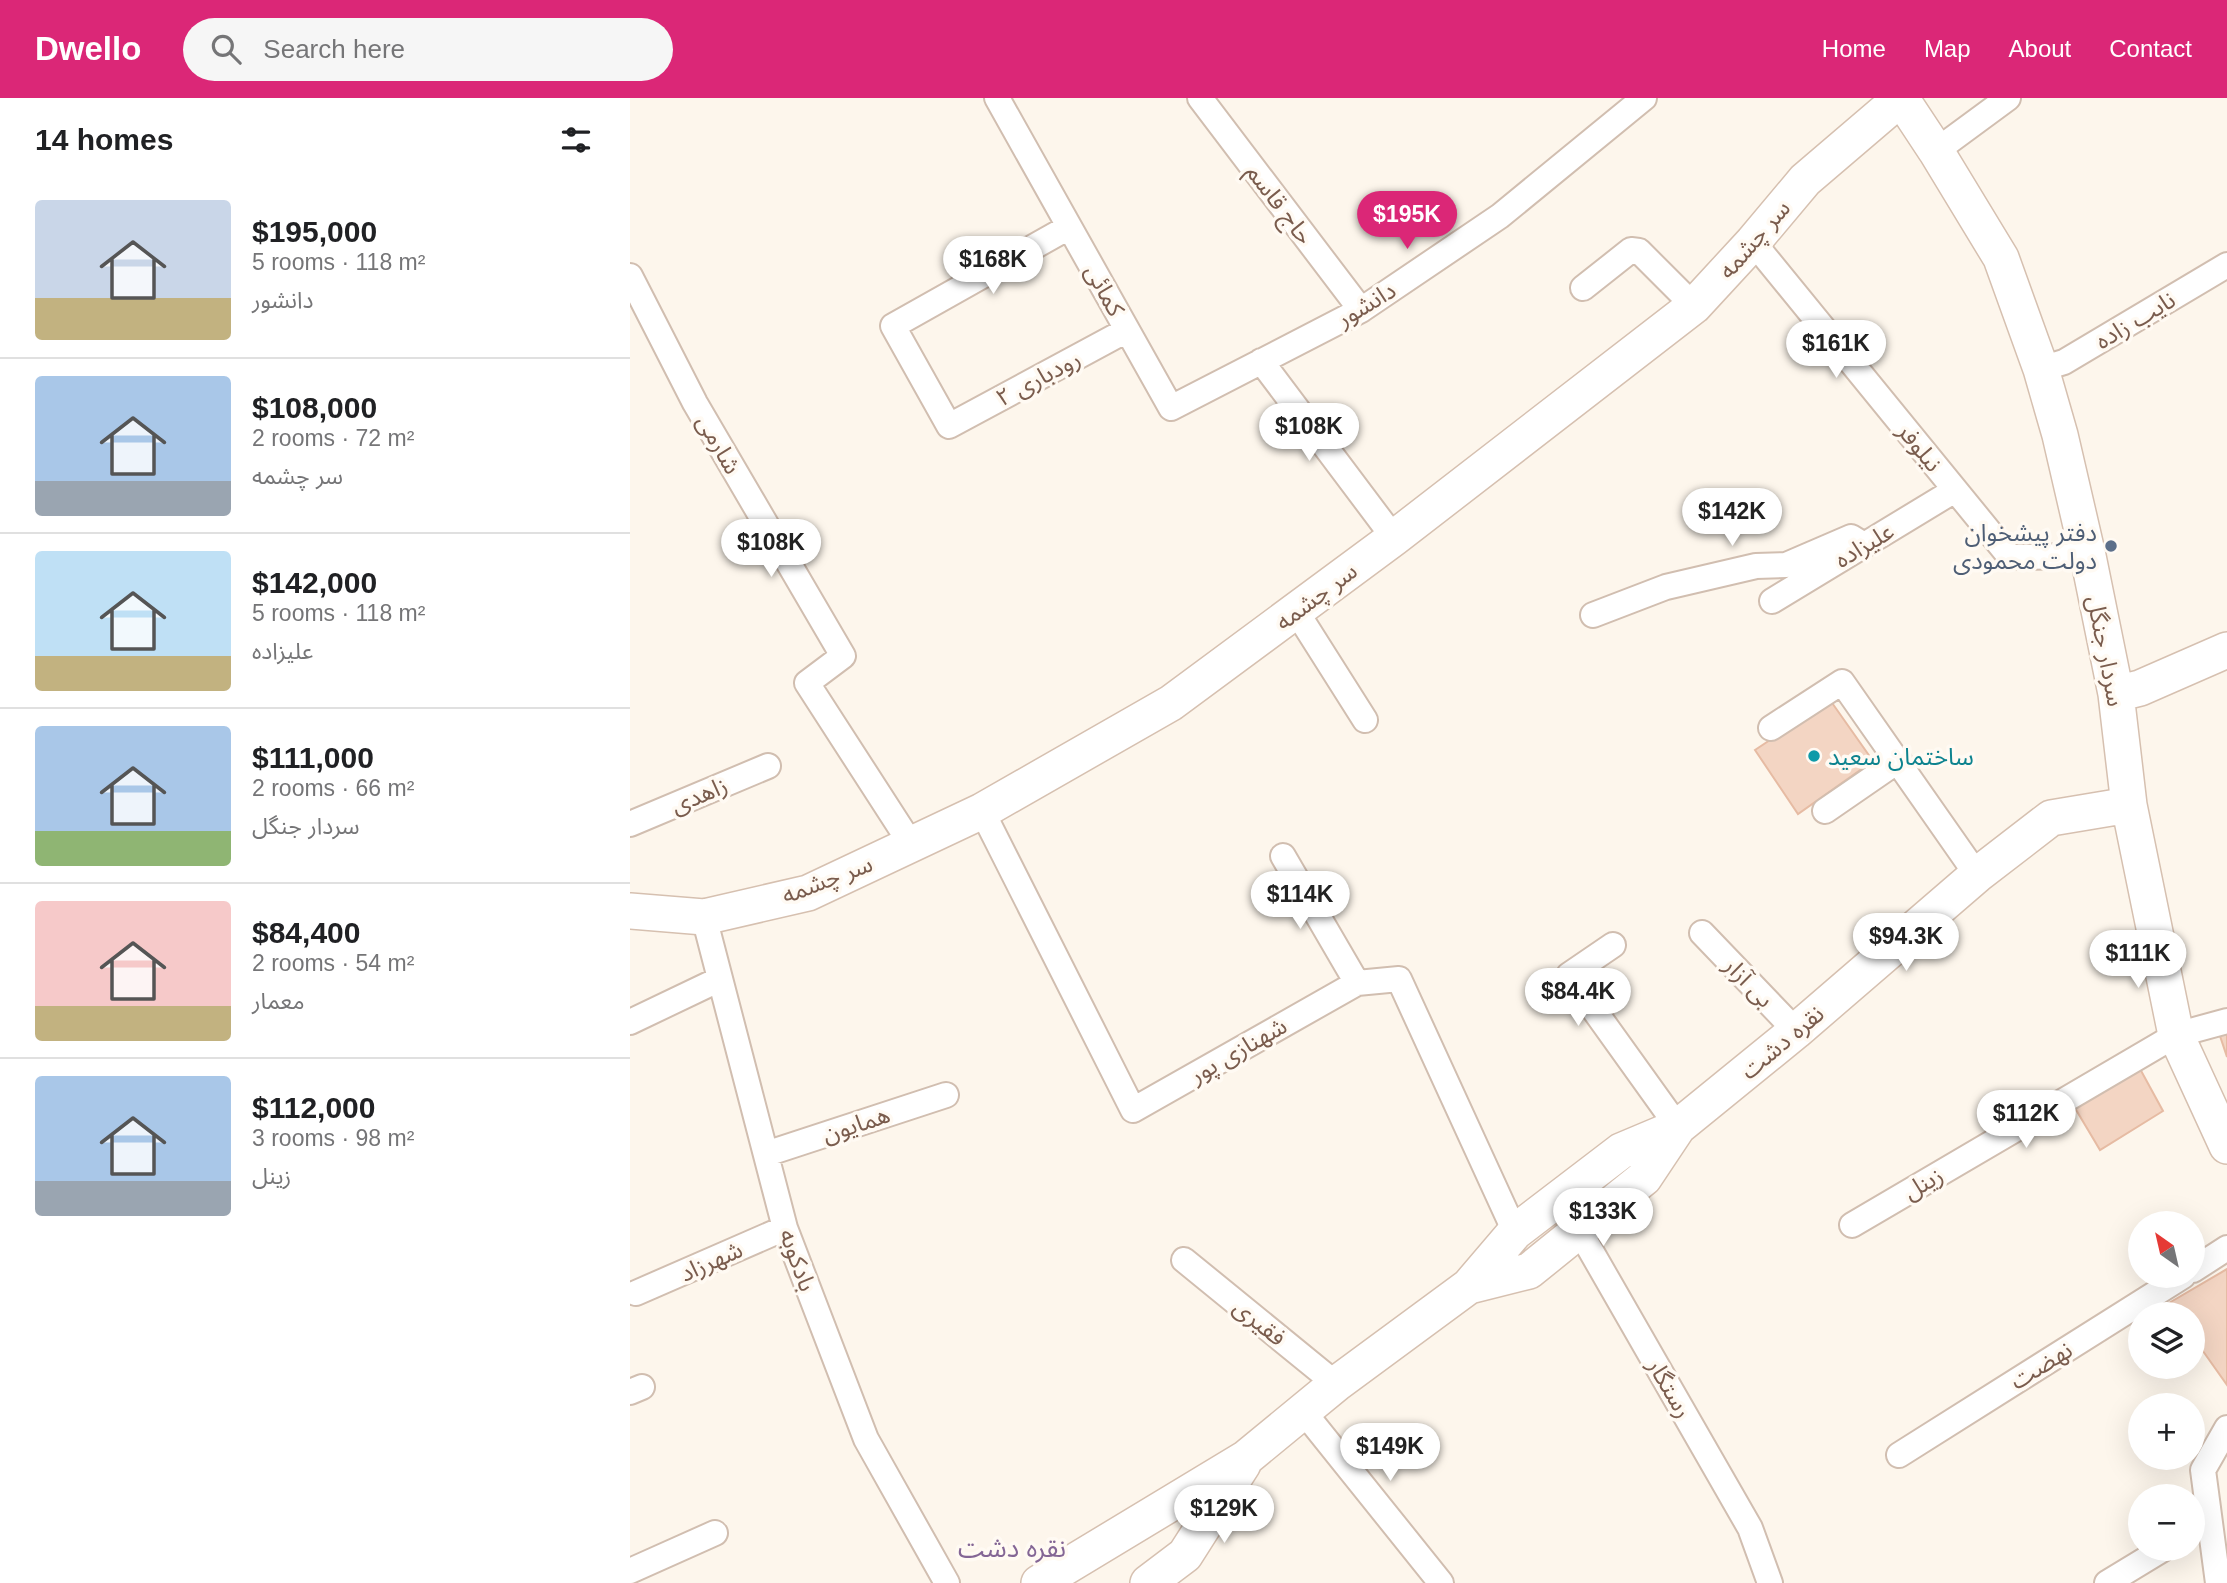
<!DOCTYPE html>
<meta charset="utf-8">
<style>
body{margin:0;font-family:Helvetica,"Noto Sans Arabic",sans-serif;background:#f6f6f6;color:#202124;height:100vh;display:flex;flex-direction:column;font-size:26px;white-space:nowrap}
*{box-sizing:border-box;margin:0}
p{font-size:23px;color:#757577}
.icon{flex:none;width:38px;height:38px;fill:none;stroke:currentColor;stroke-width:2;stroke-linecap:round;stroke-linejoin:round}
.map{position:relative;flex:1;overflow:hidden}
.panel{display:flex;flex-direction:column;background:#fff;width:630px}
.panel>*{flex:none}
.needle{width:46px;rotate:326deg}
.buttons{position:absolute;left:1498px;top:1113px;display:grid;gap:14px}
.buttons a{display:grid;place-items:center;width:77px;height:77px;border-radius:50%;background:#fff;box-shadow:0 7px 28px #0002;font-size:35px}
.price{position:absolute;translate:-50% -60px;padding:0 16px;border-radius:24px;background:#fff;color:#222;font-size:23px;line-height:46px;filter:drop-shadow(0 2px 4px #0008)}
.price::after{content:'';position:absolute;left:50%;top:42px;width:21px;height:16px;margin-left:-10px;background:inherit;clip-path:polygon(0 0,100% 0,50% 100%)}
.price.selected{background:#db2777;color:#fff}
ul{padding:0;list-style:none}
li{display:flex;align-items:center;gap:21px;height:175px;padding:0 35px}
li+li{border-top:2px solid #e0e0e0}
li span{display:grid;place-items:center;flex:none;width:196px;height:140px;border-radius:7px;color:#555}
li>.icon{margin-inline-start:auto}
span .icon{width:84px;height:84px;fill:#fffc;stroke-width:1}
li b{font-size:30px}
h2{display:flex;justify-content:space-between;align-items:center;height:84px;padding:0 35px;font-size:30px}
header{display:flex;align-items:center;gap:42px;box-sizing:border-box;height:98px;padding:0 35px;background:#db2777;color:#fff}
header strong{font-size:33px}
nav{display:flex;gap:38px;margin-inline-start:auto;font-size:24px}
.search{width:490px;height:63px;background:#f6f6f6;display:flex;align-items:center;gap:18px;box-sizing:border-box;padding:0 24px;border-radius:38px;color:#757577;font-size:26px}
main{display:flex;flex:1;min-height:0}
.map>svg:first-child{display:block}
</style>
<header>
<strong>Dwello</strong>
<div class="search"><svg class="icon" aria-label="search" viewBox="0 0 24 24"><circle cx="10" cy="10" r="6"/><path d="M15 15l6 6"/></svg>Search here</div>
<nav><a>Home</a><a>Map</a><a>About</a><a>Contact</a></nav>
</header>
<main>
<section class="panel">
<h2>14 homes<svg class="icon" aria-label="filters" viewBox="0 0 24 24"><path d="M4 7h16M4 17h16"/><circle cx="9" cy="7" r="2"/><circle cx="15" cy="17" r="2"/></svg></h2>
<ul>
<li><span style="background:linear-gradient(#c9d6e8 70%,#c2b280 0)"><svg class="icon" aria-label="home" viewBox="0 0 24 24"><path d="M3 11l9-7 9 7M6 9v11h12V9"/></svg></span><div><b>$195,000</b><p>5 rooms · 118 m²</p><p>دانشور</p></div></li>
<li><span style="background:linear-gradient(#a9c7e8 75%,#9aa5b1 0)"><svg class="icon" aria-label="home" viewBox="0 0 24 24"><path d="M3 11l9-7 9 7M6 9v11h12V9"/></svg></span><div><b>$108,000</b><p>2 rooms · 72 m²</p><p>سر چشمه</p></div></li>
<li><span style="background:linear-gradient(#bfe0f5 75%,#c2b280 0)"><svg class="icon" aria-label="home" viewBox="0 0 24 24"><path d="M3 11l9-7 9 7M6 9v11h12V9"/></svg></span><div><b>$142,000</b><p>5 rooms · 118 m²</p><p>علیزاده</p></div></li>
<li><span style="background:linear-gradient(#a9c7e8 75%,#8fb573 0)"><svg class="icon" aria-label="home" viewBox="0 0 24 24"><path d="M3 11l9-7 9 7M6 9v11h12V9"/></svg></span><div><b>$111,000</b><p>2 rooms · 66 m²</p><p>سردار جنگل</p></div></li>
<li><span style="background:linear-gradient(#f6c9c9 75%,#c2b280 0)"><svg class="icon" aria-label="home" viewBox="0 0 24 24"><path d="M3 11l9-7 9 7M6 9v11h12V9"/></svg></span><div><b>$84,400</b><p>2 rooms · 54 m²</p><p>معمار</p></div></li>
<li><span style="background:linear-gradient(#a9c7e8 75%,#9aa5b1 0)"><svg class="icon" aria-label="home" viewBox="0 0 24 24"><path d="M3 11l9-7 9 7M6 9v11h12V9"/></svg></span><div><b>$112,000</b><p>3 rooms · 98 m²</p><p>زینل</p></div></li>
</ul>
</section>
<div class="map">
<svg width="1597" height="1485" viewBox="0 0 1597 1485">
<rect width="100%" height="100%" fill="#fdf6ec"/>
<!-- building -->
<path fill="#f3d5c3" stroke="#e6bba3" stroke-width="2" d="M1200,602l43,61 -75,53 -43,-64z
M1597,930v29l-9,-27z
M1509,969l24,44 -63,39 -25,-42z
M1597,1171v116l-34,-48v-23h-16l-8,-11z"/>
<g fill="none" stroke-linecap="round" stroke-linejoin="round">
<defs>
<path id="street" d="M367,0l174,310 190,-98 139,-94 144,-118
M570,0l161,212
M1306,53l72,-53
M439,129l-176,99 56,100 178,-96
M1123,144l257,315 78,-1
M0,178l65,127 148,253 -36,27 104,161
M953,190l48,-38 8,1 55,55
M631,263l133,177
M1411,271l23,-7 163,-97
M1142,503l183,-111
M666,513l69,109
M963,517l73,-28 90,-21 30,-1 65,-28 13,8
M1141,630l71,-46 135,193
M352,713l151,299 224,-127 42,-4 116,253
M1195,713l74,-51
M0,726l138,-58
M653,758l74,127
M74,819l81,311 81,211 81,144
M1072,835l94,98
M983,847l-44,30 109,152
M0,924l90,-43
M136,1056l180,-59
M930,1099l190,331 20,55
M1222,1127l324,-190 51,-14
M554,1162l152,124
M1563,1172l34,-22
M6,1195l149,-65
M0,1294l12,-5
M673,1313l138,172
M1269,1357l284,-179
M0,1473l85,-38
M1477,1485l56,-34
M1588,1485l-15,-113 24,-42"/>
<path id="secondary" d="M1271,0l35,53 65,107 40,111 19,66 28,121 28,138 13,111 47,230 51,111
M1486,596l24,-6 87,-38
M0,813l74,6 104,-24 174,-82 189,-108 223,-165 300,-232 59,-64 52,-62 96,-82
M839,1188l60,-15 115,-93 34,-51
M409,1485l207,-125 90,-74 133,-98 46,-54 106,-81 57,-24 118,-96 181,-156 74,-57 78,-13
M518,1485l37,-28 58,-91"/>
</defs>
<!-- street casing -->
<use href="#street" stroke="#d1beb0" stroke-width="28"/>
<!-- secondary casing -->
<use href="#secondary" stroke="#d6c0b0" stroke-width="38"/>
<!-- street -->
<use href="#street" stroke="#fff" stroke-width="24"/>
<!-- secondary -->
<use href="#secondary" stroke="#fff" stroke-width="35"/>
</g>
<!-- markers -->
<circle fill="#5c6f8a" stroke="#fffaf3" stroke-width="2.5" cx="1481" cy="448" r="7"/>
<circle fill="#0f9aa8" stroke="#fffaf3" stroke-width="2.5" cx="1184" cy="658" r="7"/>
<g text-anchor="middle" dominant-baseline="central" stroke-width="7" stroke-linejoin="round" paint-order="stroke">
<!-- street labels -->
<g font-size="24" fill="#7a5c4d" stroke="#fffaf3">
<text transform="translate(650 106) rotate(53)">حاج قاسم</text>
<text transform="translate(1124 141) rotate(-49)">سر چشمه</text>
<text transform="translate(475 192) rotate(61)">کمائی</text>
<text transform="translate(736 206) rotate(-31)">دانشور</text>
<text transform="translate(1505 222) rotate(-31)">نایب زاده</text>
<text transform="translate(408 280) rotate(-28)">رودباری ۲</text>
<text transform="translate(89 346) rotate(60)">شارمی</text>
<text transform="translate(1290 349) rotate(51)">نیلوفر</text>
<text transform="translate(1234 447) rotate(-31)">علیزاده</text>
<text transform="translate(686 498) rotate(-37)">سر چشمه</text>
<text transform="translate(1476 553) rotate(79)">سردار جنگل</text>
<text transform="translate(69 697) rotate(-23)">زاهدی</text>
<text transform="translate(197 781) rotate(-21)">سر چشمه</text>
<text transform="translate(1119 884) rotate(46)">بی آزار</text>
<text transform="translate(1152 944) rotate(-40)">نقره دشت</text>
<text transform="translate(608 952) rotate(-30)">شهنازی پور</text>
<text transform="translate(226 1026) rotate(-18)">همایون</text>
<text transform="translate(1293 1085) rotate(-30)">زینل</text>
<text transform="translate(168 1162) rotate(70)">بادکوبه</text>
<text transform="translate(81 1163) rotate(-24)">شهرزاد</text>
<text transform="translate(630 1224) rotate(39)">فقیری</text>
<text transform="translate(1411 1267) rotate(-32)">نهضت</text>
<text transform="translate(1040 1290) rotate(60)">رستگار</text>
</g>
<!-- service labels -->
<g font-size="24" fill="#4e5e75" stroke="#fffaf3" text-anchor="end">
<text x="1467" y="434">دفتر پیشخوان<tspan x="1467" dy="28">دولت محمودی</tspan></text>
</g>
<!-- culture labels -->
<g font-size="24" fill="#0d838f" stroke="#fffaf3" text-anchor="start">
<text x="1198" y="658">ساختمان سعید</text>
</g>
<!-- neighbourhood labels -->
<g font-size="26" fill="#846695" stroke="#fffaf3">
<text x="382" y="1450">نقره دشت</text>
</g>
</g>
</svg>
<div class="buttons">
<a><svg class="needle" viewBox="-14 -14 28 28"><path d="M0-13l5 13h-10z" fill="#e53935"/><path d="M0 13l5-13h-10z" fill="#757577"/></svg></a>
<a><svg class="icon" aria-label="layers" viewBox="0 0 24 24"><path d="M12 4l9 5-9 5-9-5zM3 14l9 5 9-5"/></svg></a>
<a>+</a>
<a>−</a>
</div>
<b class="price selected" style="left:777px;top:153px">$195K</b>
<b class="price" style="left:363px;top:198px">$168K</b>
<b class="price" style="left:1206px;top:282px">$161K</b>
<b class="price" style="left:679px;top:365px">$108K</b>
<b class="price" style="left:1102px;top:450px">$142K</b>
<b class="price" style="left:141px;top:481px">$108K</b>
<b class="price" style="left:670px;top:833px">$114K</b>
<b class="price" style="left:1276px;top:875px">$94.3K</b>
<b class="price" style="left:1508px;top:892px">$111K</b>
<b class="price" style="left:948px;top:930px">$84.4K</b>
<b class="price" style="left:1396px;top:1052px">$112K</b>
<b class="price" style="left:973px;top:1150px">$133K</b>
<b class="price" style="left:760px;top:1385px">$149K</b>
<b class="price" style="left:594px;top:1447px">$129K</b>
</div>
</main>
